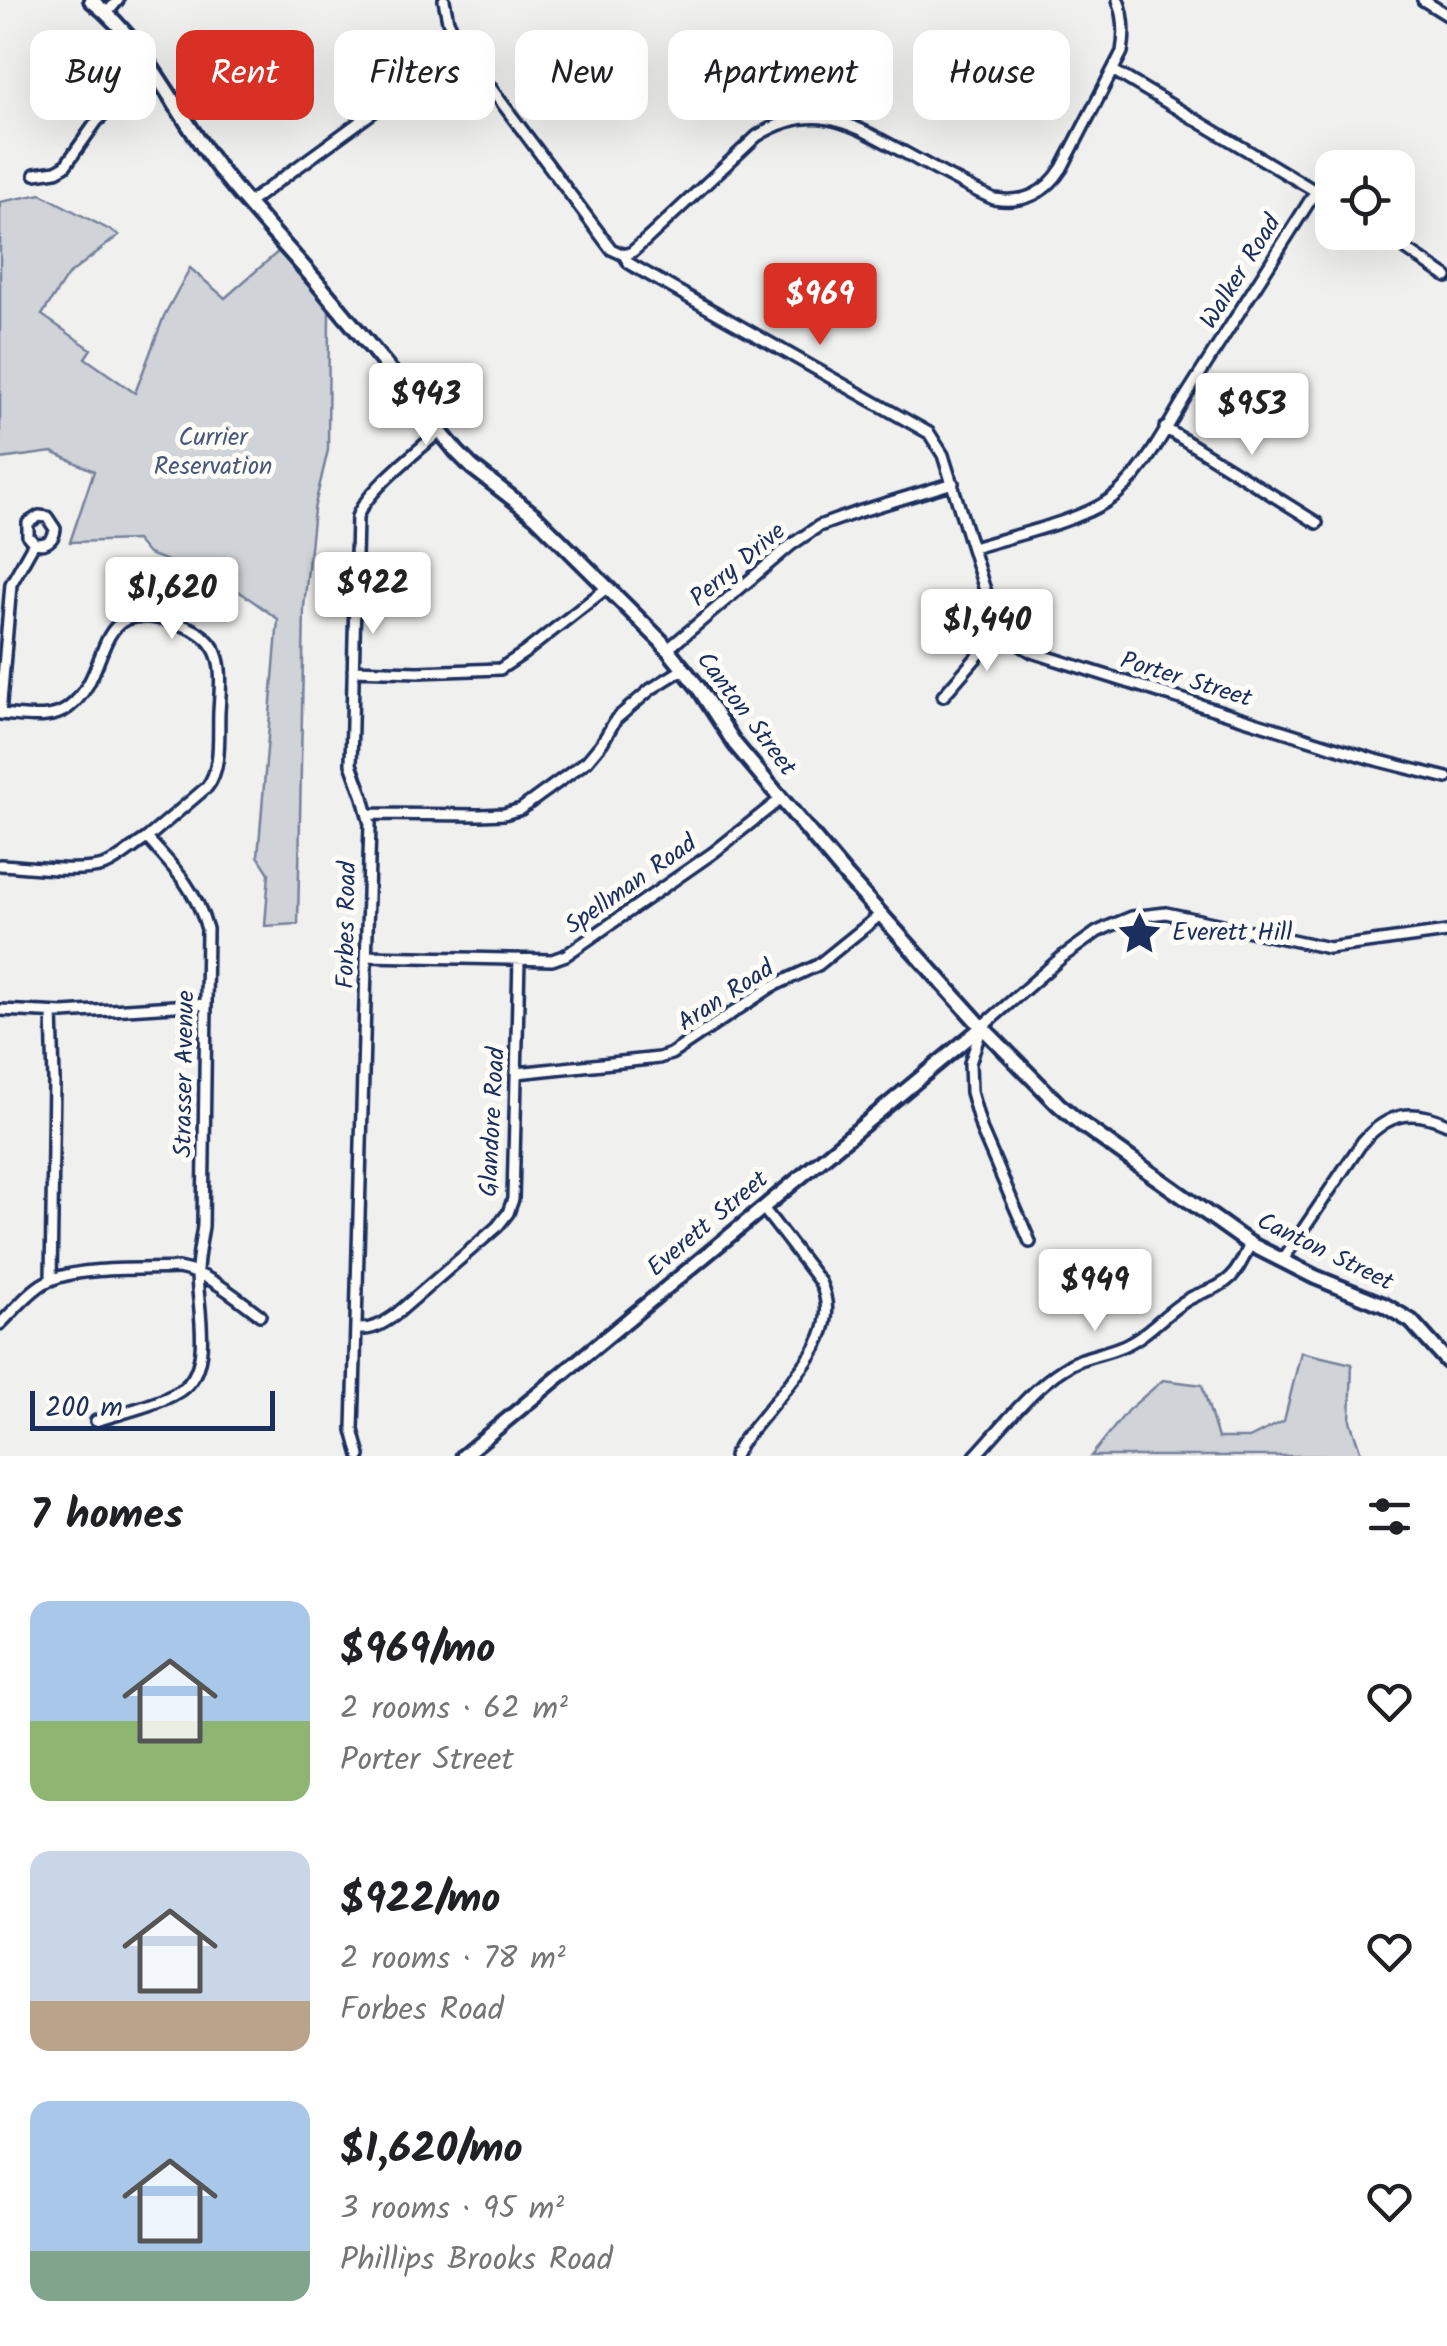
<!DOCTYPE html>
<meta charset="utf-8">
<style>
body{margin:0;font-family:Kalam,sans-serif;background:#f6f6f6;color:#202124;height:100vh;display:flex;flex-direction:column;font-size:38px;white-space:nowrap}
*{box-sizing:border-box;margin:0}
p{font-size:32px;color:#757577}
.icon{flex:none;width:55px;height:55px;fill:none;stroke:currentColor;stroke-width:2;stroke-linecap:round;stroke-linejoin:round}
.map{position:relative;height:1456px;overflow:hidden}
.sheet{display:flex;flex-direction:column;background:#fff;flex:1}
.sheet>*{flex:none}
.banner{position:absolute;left:30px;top:30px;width:1388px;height:90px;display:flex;gap:20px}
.tools{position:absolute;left:1315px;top:150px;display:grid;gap:20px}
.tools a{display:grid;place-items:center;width:100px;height:100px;border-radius:20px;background:#fff;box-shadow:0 10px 40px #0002;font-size:50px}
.scale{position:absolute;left:30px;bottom:25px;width:245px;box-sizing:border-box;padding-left:10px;border:5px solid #1b2f5e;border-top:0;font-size:28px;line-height:35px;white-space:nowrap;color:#1b2f5e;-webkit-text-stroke:8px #fdfcf7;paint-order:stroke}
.price{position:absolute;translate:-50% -85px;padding:0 22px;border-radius:10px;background:#fff;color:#222;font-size:32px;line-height:65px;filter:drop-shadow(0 2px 5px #0008)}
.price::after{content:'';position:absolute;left:50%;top:60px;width:30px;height:22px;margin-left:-15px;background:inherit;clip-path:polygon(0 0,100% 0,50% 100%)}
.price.current{background:#d93025;color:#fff}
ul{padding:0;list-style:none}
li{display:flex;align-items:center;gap:30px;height:250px;padding:0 30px}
li span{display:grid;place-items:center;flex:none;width:280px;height:200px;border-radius:20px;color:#555}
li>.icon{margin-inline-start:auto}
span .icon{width:120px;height:120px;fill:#fffc;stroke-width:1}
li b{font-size:42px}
h2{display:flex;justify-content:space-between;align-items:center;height:120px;padding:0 30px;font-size:42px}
.chip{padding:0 35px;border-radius:20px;background:#fff;box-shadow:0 10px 40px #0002;font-size:35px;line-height:90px}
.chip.current{background:#d93025;color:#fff}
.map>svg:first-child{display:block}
</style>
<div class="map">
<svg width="1447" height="1456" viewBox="0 0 1447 1456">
<rect width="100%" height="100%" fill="#f0f0ee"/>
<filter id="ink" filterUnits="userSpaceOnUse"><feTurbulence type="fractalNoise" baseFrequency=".01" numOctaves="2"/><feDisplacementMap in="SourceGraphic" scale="20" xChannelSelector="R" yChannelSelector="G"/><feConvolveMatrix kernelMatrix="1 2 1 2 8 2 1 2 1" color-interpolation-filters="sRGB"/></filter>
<g filter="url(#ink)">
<!-- green -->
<path fill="#d0d3d8" stroke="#76819b" stroke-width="2.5" d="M41,194l78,41 -52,41 -25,39 49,34 -6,9 50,35 29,-77 26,-48 35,30 55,-48 49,61 -1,139 -14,59 -10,98 -6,317 -33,2 4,-53 -11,-17 20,-237 -52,-37 -78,-28 -12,-14 -66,2 24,-71 -42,-19 -52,7v-257z
M1301,1352l51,12 -2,57 12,35h-271l37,-46 35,-30 39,5 16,53h31l35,-17z"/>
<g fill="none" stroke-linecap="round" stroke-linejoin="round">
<defs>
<path id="minor" d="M444,0l4,21 13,27 150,201 13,6 5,8 8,5 292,165 14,22 41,132 9,23 9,18 15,15 15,9 60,19 280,88 75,19
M1423,0l24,15
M107,13l11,-13
M1114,71l218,130
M35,174l21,-3 9,-5 32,-45 26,-24 32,-24
M247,204l214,-156
M1381,232l66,45
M624,255l8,-3 16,-14 109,-102c55,-34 88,-16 139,12 32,17 65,37 98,51 31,5 52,-6 68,-31l60,-116c3,-18 3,-35 -4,-52
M1165,428l152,95
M34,543l-6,-7v-13l11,-7 8,1 8,12c-1,11 -9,17 -21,14l-23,41 -11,130c21,1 50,8 68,-6 50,-38 17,-121 119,-81 40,16 34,48 32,85 -1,24 3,56 -12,75l-60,51
M973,548c38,-12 104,-26 136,-48 34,-24 55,-69 77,-104 43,-68 87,-136 130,-205
M668,649l123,-104 28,-19 39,-14 95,-29
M353,670l65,2 82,-3 24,-16 84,-66
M943,696l59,-68
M368,814l112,1 24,-1 17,-5 66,-48 15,-18 14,-24 35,-30 34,-21
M0,865c27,1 81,9 106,0 14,-6 27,-18 41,-27 27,30 49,51 60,91l-4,297c-2,15 -6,31 -6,47 0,31 16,90 -12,114 -18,16 -65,26 -89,34
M367,956l185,4 14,-5 148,-103 68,-54
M0,1010l63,3 143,-9
M517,1073l142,-15 12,-4 100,-67 47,-22 62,-50
M1030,1242l-48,-111 -11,-39 -1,-29 12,-36 80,-70 35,-25 13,-6 22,-9 34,-4 163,35 118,-16
M1282,1261l81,-120c26,-28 49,-33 84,-17
M51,1280l3,-199 -2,-68
M0,1324c15,-14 28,-32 46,-42 31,-16 97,-12 132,-14 33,6 56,28 82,47
M357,1329c15,1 24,-4 37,-13l103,-89 11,-14 5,-14 6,-240
M360,1456l-7,-26 17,-606 -7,-27 -12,-33 6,-247c10,-27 60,-65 83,-86
M734,1456l7,-13c15,-18 30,-37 45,-55 25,-31 54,-64 34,-106l-57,-74
M975,1456c26,-28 56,-67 88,-87 19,-13 37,-14 57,-22 30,-11 48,-40 77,-52 12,-5 24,-8 34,-18 9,-9 14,-22 19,-33"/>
<path id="tertiary" d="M463,1456l519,-429"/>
<path id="secondary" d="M91,0c58,46 84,113 129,170 32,41 67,77 100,116 47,55 91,111 137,166l15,15 63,49 126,125 37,46 37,57 113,134 134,149 76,77 22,19 170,121 65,33 69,28 27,16 36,40"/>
</defs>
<!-- minor casing -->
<use href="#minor" stroke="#1b2f5e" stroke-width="16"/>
<!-- tertiary casing -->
<use href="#tertiary" stroke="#1b2f5e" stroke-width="19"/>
<!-- secondary casing -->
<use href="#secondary" stroke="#1b2f5e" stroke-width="20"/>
<!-- minor -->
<use href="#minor" stroke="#fdfcf7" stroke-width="9"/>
<!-- tertiary -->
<use href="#tertiary" stroke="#fdfcf7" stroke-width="11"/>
<!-- secondary -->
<use href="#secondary" stroke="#fdfcf7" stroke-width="12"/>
</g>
</g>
<!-- icons -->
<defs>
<symbol id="sight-bare" viewBox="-9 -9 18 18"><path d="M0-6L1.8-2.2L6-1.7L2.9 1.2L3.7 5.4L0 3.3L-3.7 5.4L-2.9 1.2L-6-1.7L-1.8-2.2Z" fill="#1b2f5e" stroke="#fdfcf7" stroke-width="2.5" paint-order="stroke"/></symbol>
</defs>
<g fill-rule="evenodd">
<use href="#sight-bare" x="1108" y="902" width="63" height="63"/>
</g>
<g text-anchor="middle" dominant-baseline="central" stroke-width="10" stroke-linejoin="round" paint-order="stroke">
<!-- street labels -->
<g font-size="25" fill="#1b2f5e" stroke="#fdfcf7">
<text transform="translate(1241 272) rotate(-58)">Walker Road</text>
<text transform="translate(738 565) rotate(-40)">Perry Drive</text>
<text transform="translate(1186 680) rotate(17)">Porter Street</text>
<text transform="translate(746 714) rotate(53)">Canton Street</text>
<text transform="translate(631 885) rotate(-35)">Spellman Road</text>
<text transform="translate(347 925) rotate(-89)">Forbes Road</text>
<text transform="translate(726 996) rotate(-33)">Aran Road</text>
<text transform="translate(185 1074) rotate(-89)">Strasser Avenue</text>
<text transform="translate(493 1122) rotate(-87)">Glandore Road</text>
<text transform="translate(708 1224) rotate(-40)">Everett Street</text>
<text transform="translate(1325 1252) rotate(26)">Canton Street</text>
</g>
<!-- park labels -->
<g font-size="25" fill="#48587c" stroke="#fdfcf7">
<text x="213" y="438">Currier<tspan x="213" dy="29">Reservation</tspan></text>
</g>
<!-- poi labels -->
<g font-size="25" fill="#1b2f5e" stroke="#fdfcf7" text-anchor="start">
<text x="1172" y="933">Everett Hill</text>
</g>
</g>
</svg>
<div class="tools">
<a><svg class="icon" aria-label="locate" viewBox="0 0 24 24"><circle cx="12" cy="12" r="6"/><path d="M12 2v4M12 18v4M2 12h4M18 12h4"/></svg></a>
</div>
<div class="scale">200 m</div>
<b class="price current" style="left:820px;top:348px">$969</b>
<b class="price" style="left:426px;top:448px">$943</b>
<b class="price" style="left:1252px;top:458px">$953</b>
<b class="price" style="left:373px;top:637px">$922</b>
<b class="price" style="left:172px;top:642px">$1,620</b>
<b class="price" style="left:987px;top:674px">$1,440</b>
<b class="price" style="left:1095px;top:1334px">$949</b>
<div class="banner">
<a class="chip">Buy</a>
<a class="chip current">Rent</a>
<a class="chip">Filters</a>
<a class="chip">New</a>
<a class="chip">Apartment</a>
<a class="chip">House</a>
</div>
</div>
<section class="sheet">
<h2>7 homes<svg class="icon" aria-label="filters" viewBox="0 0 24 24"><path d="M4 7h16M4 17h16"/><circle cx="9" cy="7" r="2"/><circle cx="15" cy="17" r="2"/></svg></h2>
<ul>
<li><span style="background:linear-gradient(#a9c7e8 60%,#8fb573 0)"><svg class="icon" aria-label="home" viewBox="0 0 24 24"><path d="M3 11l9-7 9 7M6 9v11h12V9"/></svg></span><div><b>$969/mo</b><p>2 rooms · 62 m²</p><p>Porter Street</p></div><svg class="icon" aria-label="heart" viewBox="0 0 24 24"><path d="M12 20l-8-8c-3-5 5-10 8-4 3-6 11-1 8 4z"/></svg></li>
<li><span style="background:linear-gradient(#c9d6e8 75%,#b9a48a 0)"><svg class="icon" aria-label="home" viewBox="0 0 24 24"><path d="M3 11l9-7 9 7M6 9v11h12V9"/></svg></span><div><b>$922/mo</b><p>2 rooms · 78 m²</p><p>Forbes Road</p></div><svg class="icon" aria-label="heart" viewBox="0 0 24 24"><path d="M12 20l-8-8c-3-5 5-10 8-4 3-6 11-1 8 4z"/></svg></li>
<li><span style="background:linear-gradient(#a9c7e8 75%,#7fa58c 0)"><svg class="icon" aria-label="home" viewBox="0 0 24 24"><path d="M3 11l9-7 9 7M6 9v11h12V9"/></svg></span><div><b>$1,620/mo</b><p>3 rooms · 95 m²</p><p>Phillips Brooks Road</p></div><svg class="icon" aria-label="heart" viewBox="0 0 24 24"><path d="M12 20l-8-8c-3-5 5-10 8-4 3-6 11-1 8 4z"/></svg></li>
</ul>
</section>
